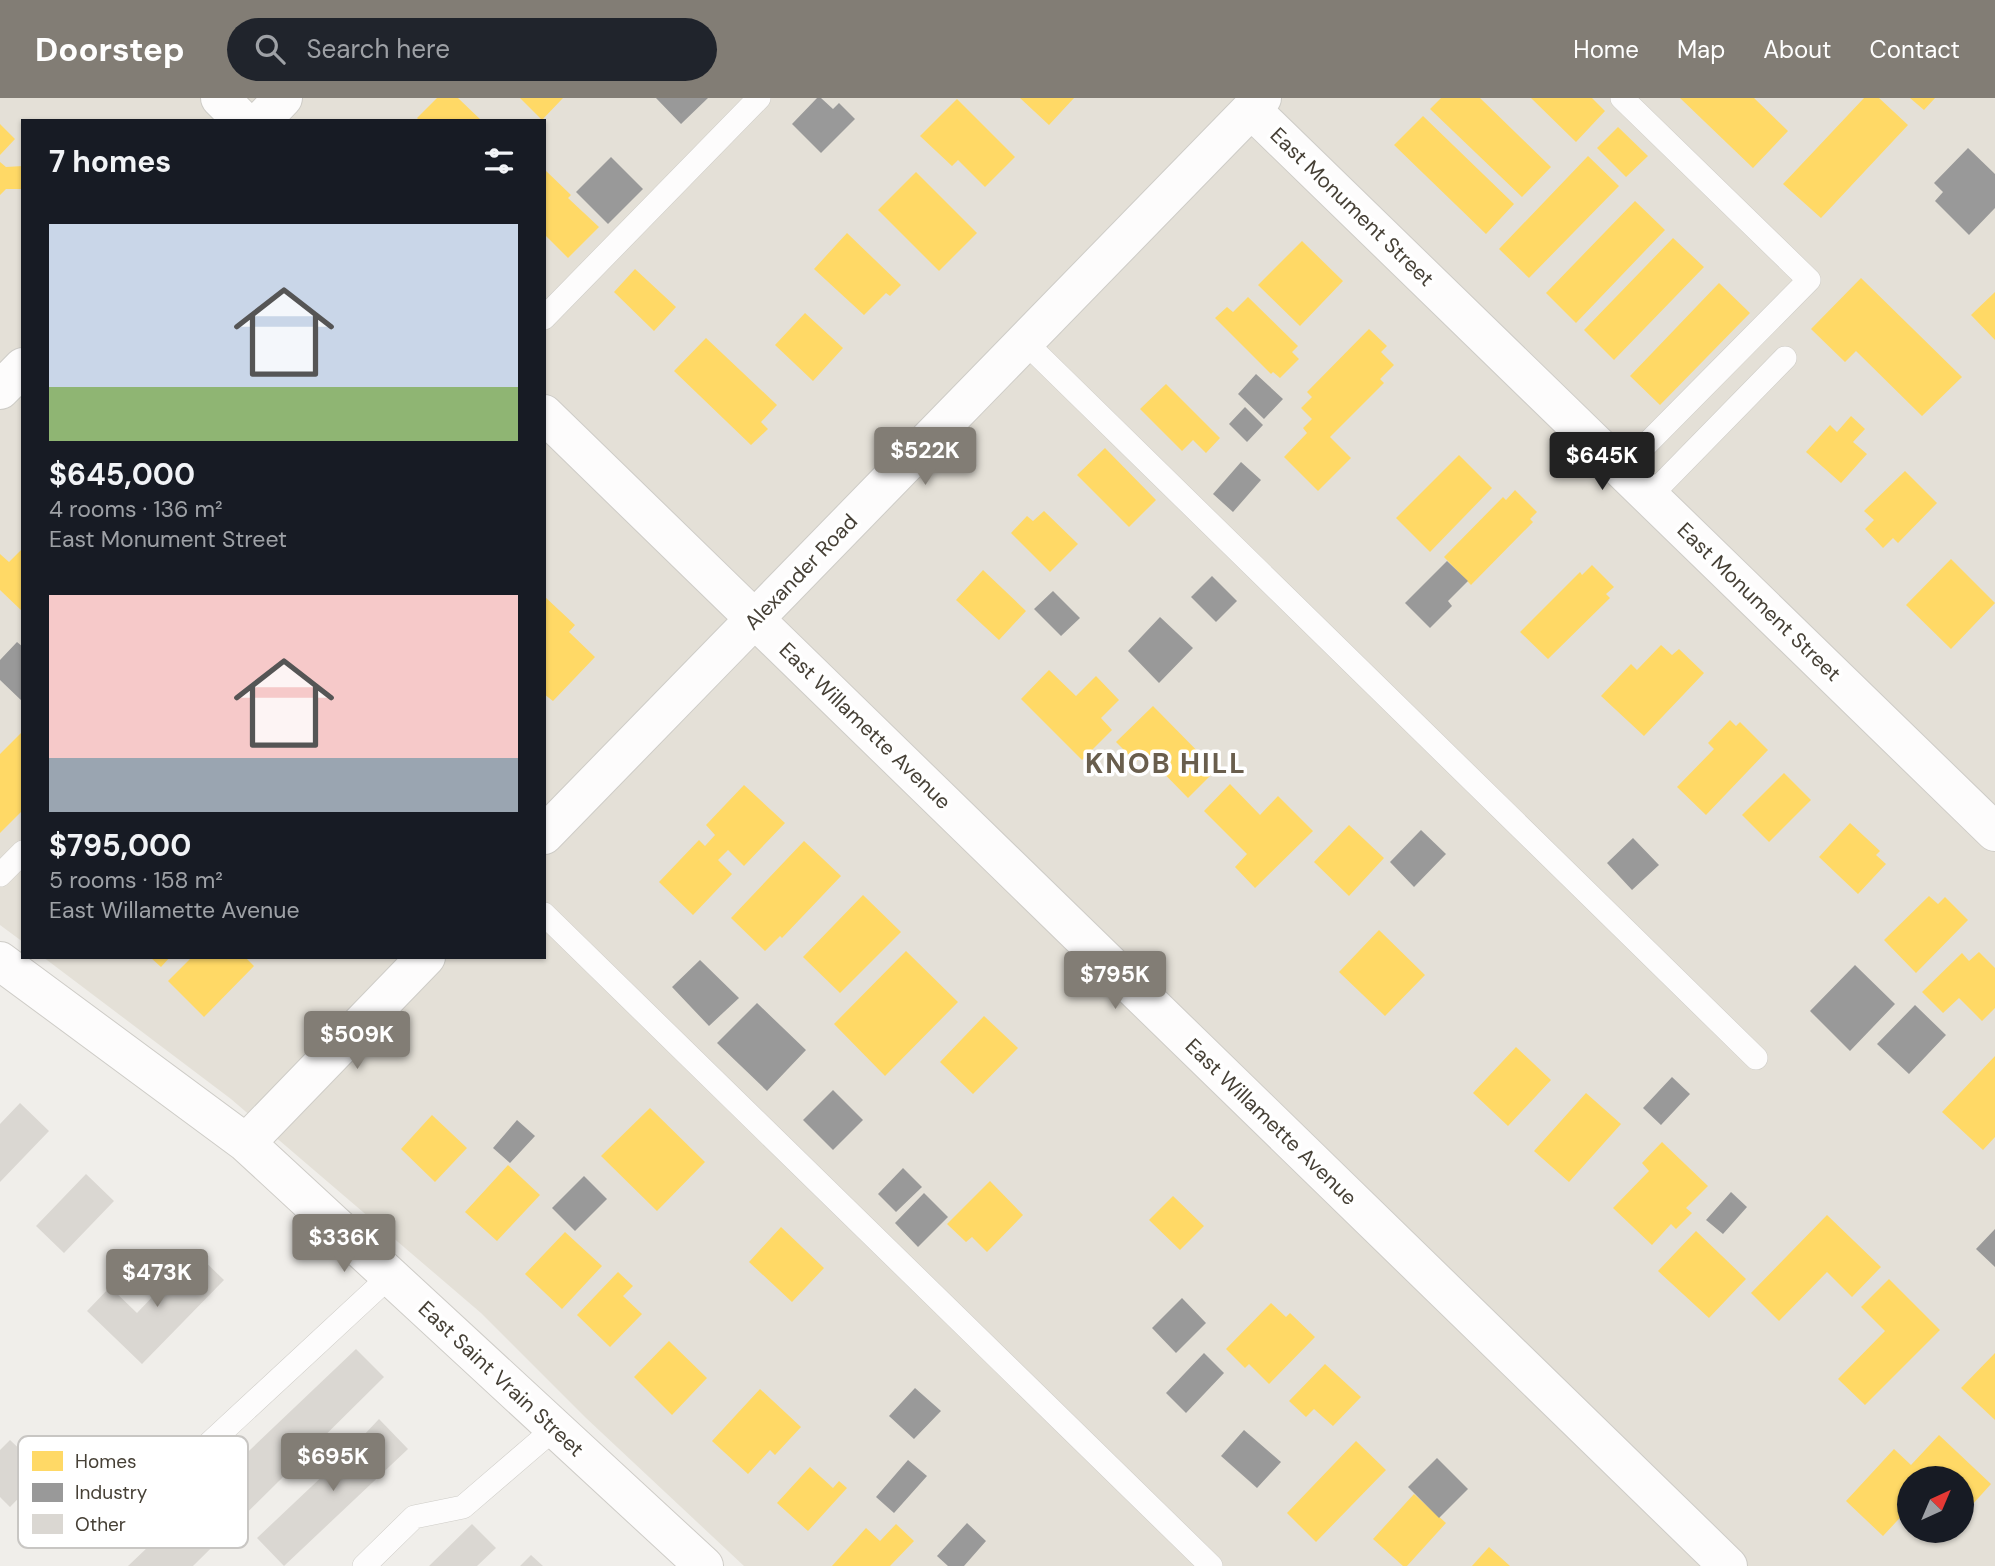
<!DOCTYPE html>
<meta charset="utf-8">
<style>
body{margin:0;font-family:"DM Sans",sans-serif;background:#20242c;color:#f1f3f6;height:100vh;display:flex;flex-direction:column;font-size:26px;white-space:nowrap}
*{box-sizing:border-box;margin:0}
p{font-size:23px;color:#9ea1a6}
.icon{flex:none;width:38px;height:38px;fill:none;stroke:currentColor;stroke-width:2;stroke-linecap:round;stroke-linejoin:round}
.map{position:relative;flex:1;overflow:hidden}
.drawer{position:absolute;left:21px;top:21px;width:525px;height:840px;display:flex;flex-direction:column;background:#171b24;border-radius:0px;box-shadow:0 2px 5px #0004}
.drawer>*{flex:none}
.needle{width:46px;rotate:44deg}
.tools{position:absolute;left:1897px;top:1368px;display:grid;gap:14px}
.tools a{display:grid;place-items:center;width:77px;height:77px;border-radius:50%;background:#171b24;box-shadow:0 2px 5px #0004;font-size:35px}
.price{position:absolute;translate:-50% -60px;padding:0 16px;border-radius:7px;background:#827d75;color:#fff;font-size:23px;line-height:46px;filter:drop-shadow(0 2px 4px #0008)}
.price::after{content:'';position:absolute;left:50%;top:42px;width:21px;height:16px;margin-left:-10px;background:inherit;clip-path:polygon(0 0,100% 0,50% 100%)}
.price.current{background:#222;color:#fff}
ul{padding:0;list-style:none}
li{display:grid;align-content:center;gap:14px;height:371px;padding:0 28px}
li span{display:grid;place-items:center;height:217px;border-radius:0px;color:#555}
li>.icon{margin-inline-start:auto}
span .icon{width:126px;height:126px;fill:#fffc;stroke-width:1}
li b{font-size:30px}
h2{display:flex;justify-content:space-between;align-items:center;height:84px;padding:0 28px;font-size:30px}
header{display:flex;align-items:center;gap:42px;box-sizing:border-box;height:98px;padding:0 35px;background:#827d75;color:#fff}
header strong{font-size:33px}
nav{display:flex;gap:38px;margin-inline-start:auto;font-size:24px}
.search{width:490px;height:63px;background:#20242c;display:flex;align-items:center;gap:18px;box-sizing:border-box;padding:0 24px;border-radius:38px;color:#9ea1a6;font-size:26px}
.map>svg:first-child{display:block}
</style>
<header>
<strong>Doorstep</strong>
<div class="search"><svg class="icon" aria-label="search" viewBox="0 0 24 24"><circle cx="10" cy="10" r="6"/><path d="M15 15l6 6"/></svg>Search here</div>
<nav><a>Home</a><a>Map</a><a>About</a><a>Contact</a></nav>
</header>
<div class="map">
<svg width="1995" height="1468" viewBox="0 0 1995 1468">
<rect width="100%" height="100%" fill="#f0eeea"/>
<!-- residential -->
<path fill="#e4e0d7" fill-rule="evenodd" d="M0,0h1995v1468h-1251l-158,-148 -105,-105 -250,-214 -188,-142h501v-836h-521v821l-23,-17zM1909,1381h53v52h-53z"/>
<!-- homes -->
<path fill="#ffd966" d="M437,0h21l24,23h-62l-3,-3z
M520,0h43l-21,22z
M1020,0h54l-25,27z
M1441,0h39l71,69 -29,30 -92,-88z
M1531,0h61l13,13 -29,31z
M1680,0h74l34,33 -35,37z
M1864,0h15l29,27 -87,93 -38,-34z
M1910,0h25l-11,12z
M957,1l58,58 -30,30 -27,-27 -6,6 -32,-30z
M1423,18l91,88 -28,30 -92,-89z
M0,26l15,15 -15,16z
M1618,29l30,29 -22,21 -29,-29z
M1588,58l31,30 -90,92 -30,-29z
M0,64l6,5 17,-1v23h-17l-6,6z
M544,71l27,26 -3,3 31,29 -31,31 -24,-24z
M916,74l61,61 -38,38 -61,-61z
M1635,103l30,29 -89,93 -30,-30z
M847,135l54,52 -11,11 -4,-3 -22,22 -50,-46z
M1673,140l31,29 -90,93 -30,-30z
M1302,143l41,40 -43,45 -42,-41z
M635,171l41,38 -22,24 -40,-39z
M1861,180l101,99 -40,39 -66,-65 -11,11 -34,-33z
M1719,185l31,30 -90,92 -30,-29z
M1995,194v48l-24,-25z
M1248,199l50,49 -6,6 7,7 -19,19 -7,-6 -2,2 -56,-56 12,-11 6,5z
M805,215l38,35 -30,33 -38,-36z
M1369,231l18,17 -6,6 13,13 -14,14 4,4 -54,54 21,21 -33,33 -34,-34 23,-24 -4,-5 9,-9 -11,-11 11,-11 -5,-5z
M706,240l71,67 -16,17 7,7 -17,16 -77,-74z
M1166,286l54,54 -14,15 -13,-13 -11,11 -42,-42z
M1851,318l14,13 -12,13 14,12 -26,29 -35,-31 24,-27 7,7z
M1105,350l51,52 -27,27 -52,-52z
M1459,357l33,33 -62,64 -34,-34z
M1905,373l32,32 -39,40 -5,-5 -10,10 -18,-19 9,-9 -10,-9z
M1515,392l22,22 -7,7 3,3 -62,63 -27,-28 59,-60 3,3z
M1044,413l34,33 -28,28 -39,-39 16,-17 6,5z
M23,450v64l-23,-22v-36l9,8z
M1951,461l44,44 -44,46 -45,-44z
M1592,467l22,22 -8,7 4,4 -62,61 -28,-27 60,-60 2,3z
M983,472l43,41 -27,29 -43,-40z
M544,498l31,29 -6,7 26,25 -42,44 -9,-7z
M1661,547l11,10 7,-6 25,24 -60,63 -43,-40 30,-32 6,6z
M1049,572l27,26 20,-20 23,24 -18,18 11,12 -30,30 -61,-61z
M1153,608l63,64 -28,28 -43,-44 -9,8 -20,-20z
M1730,622l6,6 4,-4 28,28 -62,65 -29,-28 37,-38 -6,-6z
M23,633v79l-23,23v-79z
M1784,675l27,27 -42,42 -27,-27z
M1230,686l30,31 18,-19 35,35 -58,57 -20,-21 12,-13 -43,-43z
M744,687l41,38 -41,43 -16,-16 -10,10 14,14 -39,41 -34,-33 40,-42 6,6 10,-11 -9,-10z
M1850,725l30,28 -4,4 10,9 -28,30 -39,-37z
M1349,727l35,33 -35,38 -35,-34z
M804,743l37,35 -59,62 -2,-2 -15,15 -34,-33z
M863,797l38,37 -61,61 -37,-36z
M1929,798l9,8 7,-7 23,23 -52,53 -32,-33z
M1379,832l46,45 -40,41 -46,-44z
M906,853l52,51 -73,74 -51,-52z
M1979,854l16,16v40l-13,13 -23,-23 -16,15 -21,-21 40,-39 7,8z
M150,859h20l-9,10z
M192,859h53l9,9 -50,51 -36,-36z
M984,918l34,32 -45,46 -33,-32z
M1516,949l35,33 -43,46 -35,-33z
M1995,958v81l-12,13 -41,-38z
M1586,995l35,31 -52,58 -35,-31z
M650,1010l55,54 -48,49 -56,-55z
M432,1017l35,33 -32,34 -34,-33z
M1662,1044l46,44 -22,22 6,5 -16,16 -5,-5 -19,21 -39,-37 36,-37 -7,-8z
M508,1067l32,30 -43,46 -32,-29z
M990,1083l33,34 -36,37 -15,-15 -6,5 -19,-18z
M1173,1098l31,30 -24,24 -31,-30z
M1827,1117l54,52 -29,30 -25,-25 -48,49 -28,-28z
M781,1129l43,41 -32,34 -43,-40z
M1696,1133l50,48 -37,39 -51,-47z
M565,1134l37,34 -40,43 -37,-35z
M618,1174l15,14 -10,10 19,18 -32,33 -33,-32z
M1889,1181l51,51 -75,75 -27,-26 47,-48 -24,-24z
M1271,1205l15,14 4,-4 25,24 -46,47 -20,-20 -4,4 -19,-19z
M669,1243l38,37 -35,37 -38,-38z
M1995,1255v67l-34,-32z
M1325,1266l36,33 -28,29 -19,-17 -8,8 -17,-16z
M760,1291l41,38 -26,28 -5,-5 -22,24 -36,-33z
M1939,1337l52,49 -29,32v-37h-53v29l-26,28 -37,-35 48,-52 17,16z
M1356,1343l30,29 -70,72 -29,-29z
M810,1369l23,21 6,-7 8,7 -39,43 -31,-28z
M1414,1396l32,29 -39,43h-4l-30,-27z
M896,1426l18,17 -24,25h-58l34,-38 14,13z
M1489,1449l21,19h-38z"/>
<!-- industry -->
<path fill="#999" d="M656,0h52l-27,26z
M817,0h4l12,11 6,-6 16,16 -34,34 -29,-29z
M1968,50l27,26v34l-26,27 -34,-34 8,-9 -9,-9z
M611,59l32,32 -35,35 -32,-32z
M1256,276l27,25 -19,20 -26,-25z
M1245,309l18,18 -16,17 -18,-18z
M1241,364l20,18 -28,32 -20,-18z
M1447,463l21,20 -20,20 4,5 -22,22 -25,-25z
M1212,478l25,25 -21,21 -25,-25z
M1053,493l27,27 -19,18 -27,-27z
M1160,519l33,31 -34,35 -31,-32z
M17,544l6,5v55l-23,-22v-20z
M1421,732l25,24 -32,33 -24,-25z
M1633,740l26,27 -27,25 -25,-27z
M700,862l39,38 -30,28 -37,-39z
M1855,867l40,39 -45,47 -40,-40z
M757,905l49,47 -39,41 -50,-48z
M1915,907l31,30 -37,39 -32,-30z
M1672,979l18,17 -29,31 -18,-17z
M833,992l30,30 -30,30 -30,-30z
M517,1022l18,16 -25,27 -17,-15z
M903,1070l19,19 -26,25 -18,-18z
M584,1078l23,23 -32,32 -23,-23z
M1731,1094l16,15 -24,27 -17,-14z
M924,1095l24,24 -30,30 -23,-24z
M1995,1131v38l-19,-18z
M1182,1200l24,25 -30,30 -24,-25z
M1204,1255l20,20 -38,40 -20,-20z
M915,1290l26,23 -27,28 -25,-23z
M1244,1332l37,32 -24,26 -36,-32z
M1437,1360l31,31 -29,29 -31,-31z
M908,1362l19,16 -33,37 -18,-16z
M967,1425l19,18 -22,25h-16l-11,-10z"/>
<!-- building -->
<path fill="#dad7d2" d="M20,1005l29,28 -49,51v-58z
M86,1076l28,27 -50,52 -28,-27z
M195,1154l29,28 -82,84 -55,-53 23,-24 27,26z
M356,1251l28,28 -191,189h-65z
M379,1321l29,30 -124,117 -27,-28 91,-86z
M10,1342l34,32 -34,35 -10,-10v-47z
M472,1426l24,24 -19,18h-48z
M531,1457l12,11h-23z"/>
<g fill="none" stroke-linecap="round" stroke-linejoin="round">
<defs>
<path id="service" d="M544,220l215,-220
M1025,244l731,716
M1622,371l187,-189 -187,-182
M1650,398l135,-138
M0,777l23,-23
M544,816l667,652
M171,1381l219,-203
M364,1468l50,-49 49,-10 92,-79"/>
<path id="minor" d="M1251,11l744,723
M544,737l718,-737
M0,863l246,182 458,423
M246,1045l180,-186"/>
<path id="tertiary" d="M220,0l23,23
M261,23l22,-23
M0,292l23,-23
M544,316l1184,1152"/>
</defs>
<!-- service casing -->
<use href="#service" stroke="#ceccc7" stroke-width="24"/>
<!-- minor casing -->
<use href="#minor" stroke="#ceccc7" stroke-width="40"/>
<!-- tertiary casing -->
<use href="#tertiary" stroke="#ceccc7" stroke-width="40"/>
<!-- service -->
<use href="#service" stroke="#fdfcfc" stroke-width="23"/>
<!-- minor -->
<use href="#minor" stroke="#fdfcfc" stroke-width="38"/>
<!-- tertiary -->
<use href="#tertiary" stroke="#fdfcfc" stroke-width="38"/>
</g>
<g text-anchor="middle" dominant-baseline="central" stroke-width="7" stroke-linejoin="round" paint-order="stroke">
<!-- street labels -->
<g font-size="21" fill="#464036" stroke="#fff">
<text transform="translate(1352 109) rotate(44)">East Monument Street</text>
<text transform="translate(801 474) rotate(-46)">Alexander Road</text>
<text transform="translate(1759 504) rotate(44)">East Monument Street</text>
<text transform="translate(865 628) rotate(44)">East Willamette Avenue</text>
<text transform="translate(1271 1024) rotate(44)">East Willamette Avenue</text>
<text transform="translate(501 1281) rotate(43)">East Saint Vrain Street</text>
</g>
<!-- district labels -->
<g font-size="28" font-weight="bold" letter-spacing="2" fill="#695e4d" stroke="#fff">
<text x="1166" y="665">KNOB HILL</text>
</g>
</g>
<!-- legend -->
<rect x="18" y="1338" width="230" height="112" rx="10" fill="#fff" stroke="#c8c6c3" stroke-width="2"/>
<rect x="32" y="1353" width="31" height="20" fill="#ffd966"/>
<rect x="32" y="1385" width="31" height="19" fill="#999"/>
<rect x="32" y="1416" width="31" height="20" fill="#dad7d2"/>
<g font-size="19" fill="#464036">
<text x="75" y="1370">Homes</text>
<text x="75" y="1401">Industry</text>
<text x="75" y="1433">Other</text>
</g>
</svg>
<div class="tools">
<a><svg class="needle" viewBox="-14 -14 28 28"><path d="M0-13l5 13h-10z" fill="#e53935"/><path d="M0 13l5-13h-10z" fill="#9ea1a6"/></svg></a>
</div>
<b class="price" style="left:925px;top:389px">$522K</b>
<b class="price current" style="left:1602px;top:394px">$645K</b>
<b class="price" style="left:1115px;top:913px">$795K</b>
<b class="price" style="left:357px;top:973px">$509K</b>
<b class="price" style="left:344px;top:1176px">$336K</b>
<b class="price" style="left:157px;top:1211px">$473K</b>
<b class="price" style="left:333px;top:1395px">$695K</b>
<section class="drawer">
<h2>7 homes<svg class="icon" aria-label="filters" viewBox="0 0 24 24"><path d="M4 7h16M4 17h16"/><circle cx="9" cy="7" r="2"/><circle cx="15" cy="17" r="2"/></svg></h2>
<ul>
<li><span style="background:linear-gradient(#c9d6e8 75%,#8fb573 0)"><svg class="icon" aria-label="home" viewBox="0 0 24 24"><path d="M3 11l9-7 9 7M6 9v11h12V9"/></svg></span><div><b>$645,000</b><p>4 rooms · 136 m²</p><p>East Monument Street</p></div></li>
<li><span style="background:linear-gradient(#f6c9c9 75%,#9aa5b1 0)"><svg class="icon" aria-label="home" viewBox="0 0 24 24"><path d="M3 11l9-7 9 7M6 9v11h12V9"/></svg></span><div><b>$795,000</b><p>5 rooms · 158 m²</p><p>East Willamette Avenue</p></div></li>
</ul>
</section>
</div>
